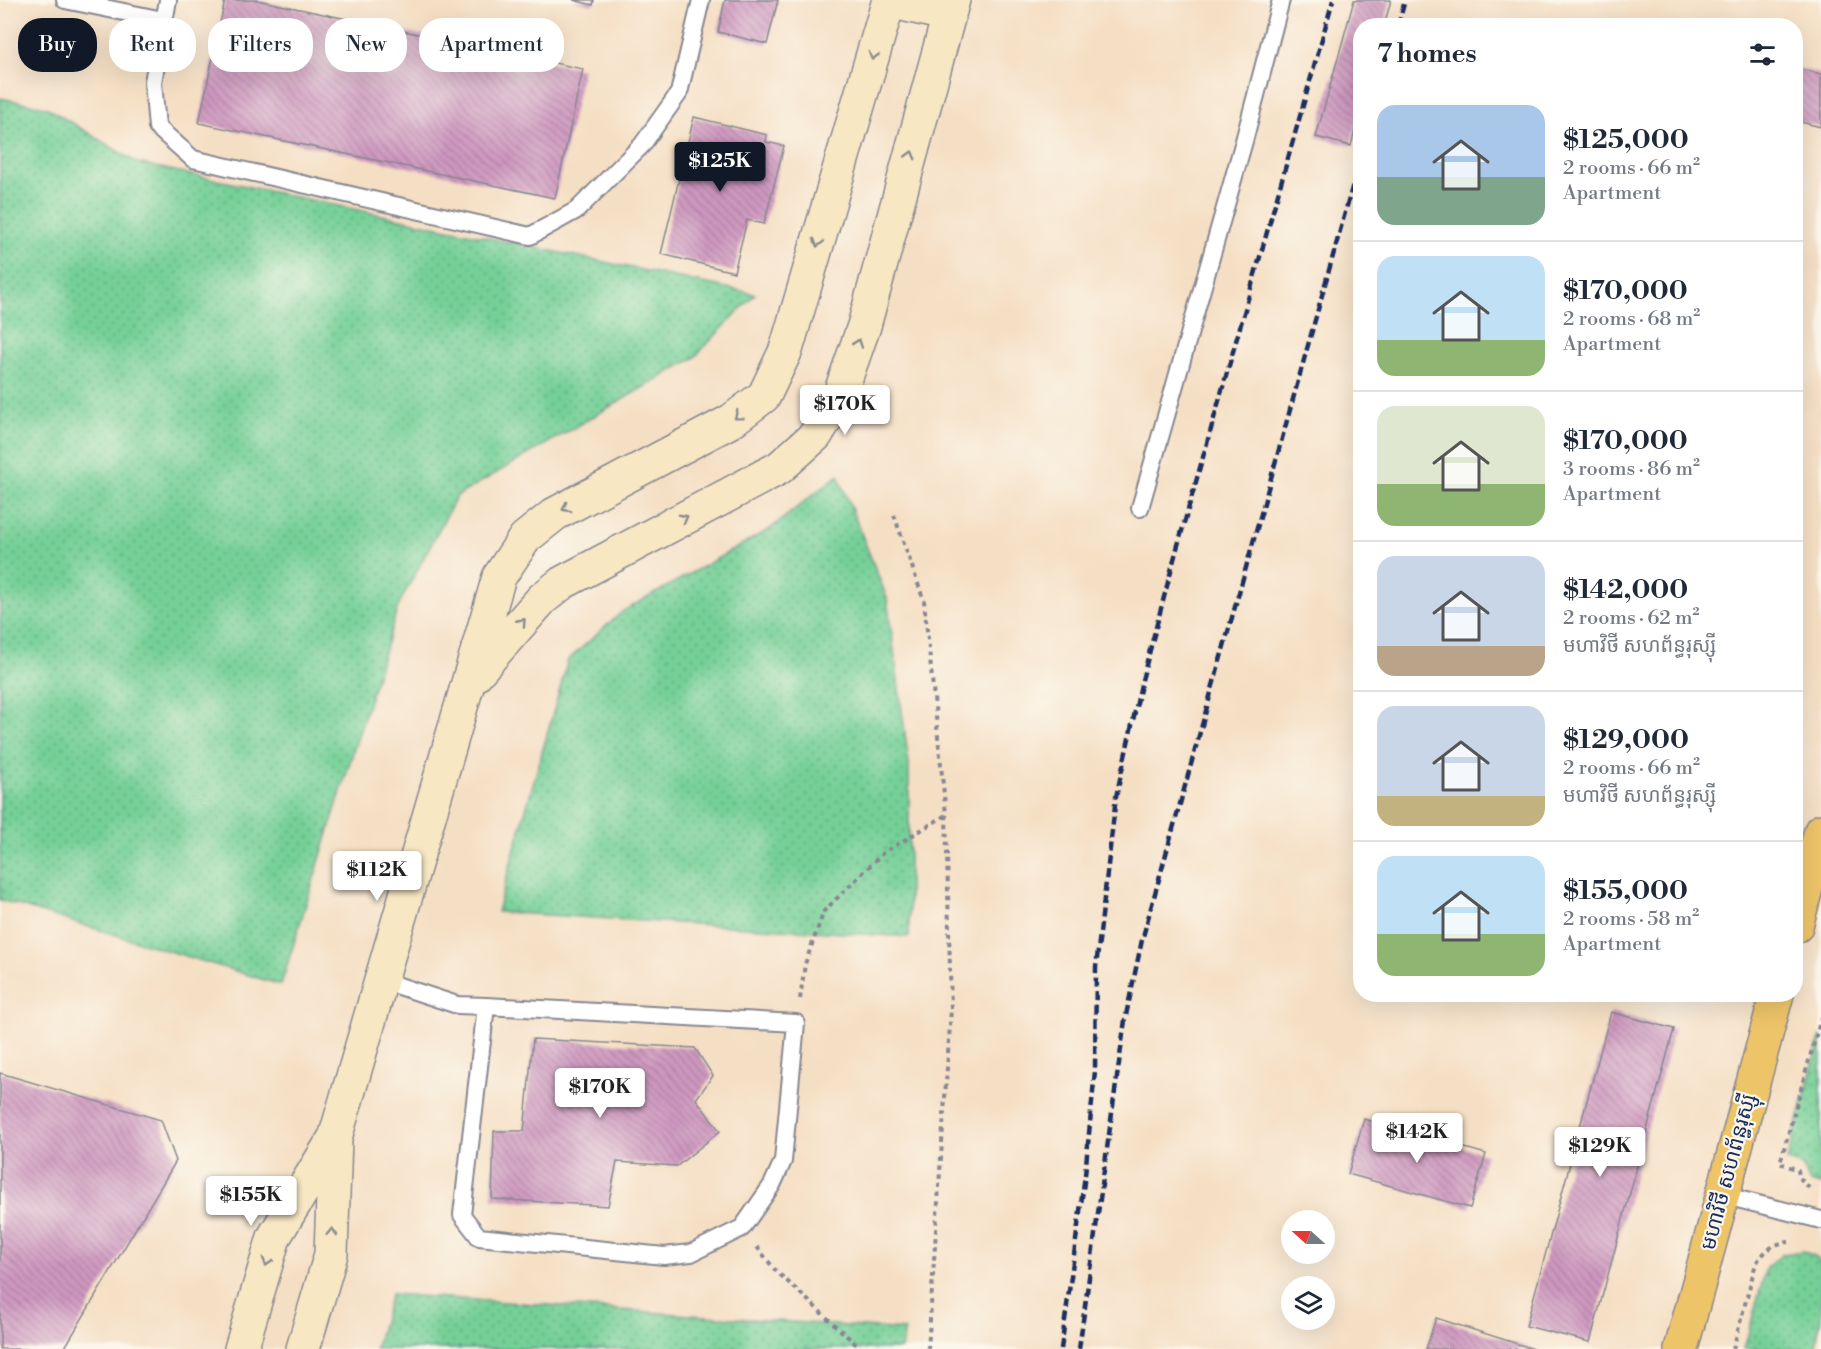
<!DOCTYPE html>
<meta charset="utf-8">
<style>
body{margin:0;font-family:"Libre Bodoni","Noto Sans Khmer",serif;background:#f2f2f3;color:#1f2937;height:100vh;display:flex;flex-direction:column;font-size:22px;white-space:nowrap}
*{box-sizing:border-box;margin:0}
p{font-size:20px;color:#747a83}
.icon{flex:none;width:33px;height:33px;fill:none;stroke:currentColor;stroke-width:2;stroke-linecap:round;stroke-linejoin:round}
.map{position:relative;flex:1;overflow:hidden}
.panel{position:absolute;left:1353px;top:18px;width:450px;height:984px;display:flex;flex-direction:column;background:#fff;border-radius:24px;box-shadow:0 6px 24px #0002}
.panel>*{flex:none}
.top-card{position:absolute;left:18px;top:18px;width:570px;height:54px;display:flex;gap:12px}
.needle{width:39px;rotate:291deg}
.controls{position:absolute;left:1281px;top:1210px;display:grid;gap:12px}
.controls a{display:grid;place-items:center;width:54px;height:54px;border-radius:50%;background:#fff;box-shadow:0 6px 24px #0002;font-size:30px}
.price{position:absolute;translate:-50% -51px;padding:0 14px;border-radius:6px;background:#fff;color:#222;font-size:20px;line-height:39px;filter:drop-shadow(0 2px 3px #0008)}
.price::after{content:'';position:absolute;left:50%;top:36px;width:18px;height:14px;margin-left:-9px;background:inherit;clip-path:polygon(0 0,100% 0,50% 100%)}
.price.selected{background:#111827;color:#fff}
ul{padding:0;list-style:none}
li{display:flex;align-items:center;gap:18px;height:150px;padding:0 24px}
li+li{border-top:2px solid #e0e1e3}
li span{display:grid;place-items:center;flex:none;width:168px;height:120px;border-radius:18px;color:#555}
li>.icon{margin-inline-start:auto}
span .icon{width:72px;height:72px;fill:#fffc;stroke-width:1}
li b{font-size:26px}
h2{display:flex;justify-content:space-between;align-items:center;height:72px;padding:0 24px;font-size:26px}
.pill{padding:0 21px;border-radius:24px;background:#fff;box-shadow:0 6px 24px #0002;font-size:21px;line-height:54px}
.pill.selected{background:#111827;color:#fff}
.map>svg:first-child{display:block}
</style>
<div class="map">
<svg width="1821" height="1349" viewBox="0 0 1821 1349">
<defs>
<pattern id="grass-dots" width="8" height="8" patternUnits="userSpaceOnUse" patternTransform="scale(1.5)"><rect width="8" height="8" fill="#75d097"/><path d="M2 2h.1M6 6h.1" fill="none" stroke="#5fa97e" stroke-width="1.8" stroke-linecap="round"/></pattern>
<pattern id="building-back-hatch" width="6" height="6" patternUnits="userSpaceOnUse" patternTransform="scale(1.5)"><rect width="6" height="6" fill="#cf98c0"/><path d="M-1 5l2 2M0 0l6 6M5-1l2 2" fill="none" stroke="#a77c9f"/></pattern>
</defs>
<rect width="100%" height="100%" fill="#fbf7ec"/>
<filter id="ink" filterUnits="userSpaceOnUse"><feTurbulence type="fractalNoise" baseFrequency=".0167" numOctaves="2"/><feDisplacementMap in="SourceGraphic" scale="12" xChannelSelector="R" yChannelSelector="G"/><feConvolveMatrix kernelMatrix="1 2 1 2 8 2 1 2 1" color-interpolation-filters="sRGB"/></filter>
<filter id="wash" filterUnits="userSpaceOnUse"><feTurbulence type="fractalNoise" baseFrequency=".008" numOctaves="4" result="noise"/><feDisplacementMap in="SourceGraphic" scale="24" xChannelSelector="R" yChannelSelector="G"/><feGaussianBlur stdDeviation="1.35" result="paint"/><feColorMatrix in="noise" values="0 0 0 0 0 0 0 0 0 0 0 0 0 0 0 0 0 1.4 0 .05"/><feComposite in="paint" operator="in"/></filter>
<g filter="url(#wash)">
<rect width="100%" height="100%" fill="#f5dfc4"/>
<!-- grass -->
<path fill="url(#grass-dots)" stroke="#48807a" stroke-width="1.5" d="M0,98l46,9 91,56 618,131 -61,64 -237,138 -58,108 -118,381 -281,-85z
M838,475l49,123 22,165v174l-412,-25 71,-252 55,-49 147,-82z
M1821,1035v150l-11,-3 -8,-16 -15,-6z
M1803,1251l13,6 5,7v55l-6,30h-71l22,-81 17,-14z
M391,1294l514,36 -4,19h-526z"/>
<g id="blocks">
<!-- building -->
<path fill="url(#building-back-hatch)" d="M225,0h32l326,69 -28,129 -356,-75z
M573,0h21l-1,5z
M725,0h53l-11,44 -49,-12z
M1354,0h37l-7,26h-24v84l-9,36 -35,-9z
M1796,68l25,6v53l-25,-6z
M694,117l73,18 -1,7 18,4 -20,78 -17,-4 -13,52 -73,-18z
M1611,1012l63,17 -84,313 -64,-16z
M533,1039l162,9 18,28 -17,23 24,32 -43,35 -60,-4 -9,44 -116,-7 2,-68h30z
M0,1073l161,47 15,41 -112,188h-64z
M1364,1119l122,35 -16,54 -122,-34z
M1436,1318l98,31h-108z"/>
</g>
</g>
<g filter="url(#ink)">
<use href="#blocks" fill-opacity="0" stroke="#888791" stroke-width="1.5"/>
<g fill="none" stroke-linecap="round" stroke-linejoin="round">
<defs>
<path id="lane" d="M65,0l98,20
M168,0l-15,82 4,45 36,32 337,77 47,-26 65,-65 37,-52 22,-93
M1140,508l104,-367 37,-141
M381,980l76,25 29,1 -24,209 17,22 185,19 27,-3 51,-25 30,-43 11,-24 13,-138 -310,-17
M1722,1195l99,25"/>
<path id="secondary" d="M889,1l60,14
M474,676l68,-77 20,-16 217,-115 37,-33 23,-38 25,-71 89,-326
M241,1349l33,-112 60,-98
M303,1349l28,-95 4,-116 164,-561 26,-39 30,-24 176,-93 33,-25 22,-46 103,-350"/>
<path id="highway" d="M1796,926l25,-95
M1681,1349l96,-355"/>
</defs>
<!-- lane casing -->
<use href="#lane" stroke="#888791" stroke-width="20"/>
<!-- secondary casing -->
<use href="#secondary" stroke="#888791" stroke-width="36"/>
<!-- highway casing -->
<use href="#highway" stroke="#888791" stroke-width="36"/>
<!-- path -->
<path stroke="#888791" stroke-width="4" stroke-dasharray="4.5 4.5" stroke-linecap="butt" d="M894,515l30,86 22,213 5,195 -23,340
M800,999l5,-35 19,-53 59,-58 63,-38
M1809,1188l-10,-11 -1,-7 -18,-7 41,-145
M757,1247l19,24 85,78
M1733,1349l23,-86c9,-12 17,-20 33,-21"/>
<!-- lane -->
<use href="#lane" stroke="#fff" stroke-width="16"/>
<!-- secondary -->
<use href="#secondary" stroke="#f8e7c3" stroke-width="33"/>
<!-- highway -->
<use href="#highway" stroke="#eec469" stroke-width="33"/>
<!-- rail -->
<path stroke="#1b2f5e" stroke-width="4.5" stroke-dasharray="9 4.5" stroke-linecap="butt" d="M1398,26l7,-26
M1061,1349l24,-174 10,-104 1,-104 20,-170 26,-117 34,-128 157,-552
M1079,1349l46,-329 17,-80 218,-781"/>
</g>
<!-- one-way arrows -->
<defs><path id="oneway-chevron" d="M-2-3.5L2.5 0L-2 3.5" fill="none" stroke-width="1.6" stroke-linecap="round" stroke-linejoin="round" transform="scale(1.5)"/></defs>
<g stroke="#8a8b90">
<use href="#oneway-chevron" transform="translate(873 56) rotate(106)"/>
<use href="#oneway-chevron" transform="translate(911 155) rotate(-75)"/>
<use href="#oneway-chevron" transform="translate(818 243) rotate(106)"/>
<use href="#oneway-chevron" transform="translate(858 343) rotate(-71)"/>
<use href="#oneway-chevron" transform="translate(738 416) rotate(143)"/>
<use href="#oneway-chevron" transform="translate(566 508) rotate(152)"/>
<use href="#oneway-chevron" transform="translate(684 518) rotate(-28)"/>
<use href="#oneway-chevron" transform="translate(522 622) rotate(-48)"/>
<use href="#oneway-chevron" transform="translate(332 1232) rotate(-88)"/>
<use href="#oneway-chevron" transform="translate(267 1262) rotate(107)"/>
</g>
</g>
<g text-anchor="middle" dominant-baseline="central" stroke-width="4.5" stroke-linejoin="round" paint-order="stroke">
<!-- street labels -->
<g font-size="21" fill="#1b2f5e" stroke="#fbf7ec">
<text transform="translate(1729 1172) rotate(-75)">មហាវិថី សហព័ន្ធរុស្ស៊ី</text>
</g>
</g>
</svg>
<div class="controls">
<a><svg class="needle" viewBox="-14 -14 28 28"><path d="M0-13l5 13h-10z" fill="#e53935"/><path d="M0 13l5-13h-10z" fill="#747a83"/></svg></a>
<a><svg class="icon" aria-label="layers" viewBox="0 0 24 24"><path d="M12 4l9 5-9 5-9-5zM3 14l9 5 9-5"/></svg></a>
</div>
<b class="price selected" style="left:720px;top:193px">$125K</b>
<b class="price" style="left:845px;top:436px">$170K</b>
<b class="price" style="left:377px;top:902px">$112K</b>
<b class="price" style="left:600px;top:1119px">$170K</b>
<b class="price" style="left:1417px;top:1164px">$142K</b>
<b class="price" style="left:1600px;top:1178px">$129K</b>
<b class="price" style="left:251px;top:1227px">$155K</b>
<div class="top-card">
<a class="pill selected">Buy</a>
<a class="pill">Rent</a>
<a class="pill">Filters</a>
<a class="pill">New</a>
<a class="pill">Apartment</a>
</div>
<section class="panel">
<h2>7 homes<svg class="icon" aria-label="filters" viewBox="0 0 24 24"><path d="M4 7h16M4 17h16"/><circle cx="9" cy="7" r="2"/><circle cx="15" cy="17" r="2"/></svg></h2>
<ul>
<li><span style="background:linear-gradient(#a9c7e8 60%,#7fa58c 0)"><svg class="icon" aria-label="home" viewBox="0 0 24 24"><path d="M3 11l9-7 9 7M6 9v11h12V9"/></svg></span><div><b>$125,000</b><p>2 rooms · 66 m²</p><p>Apartment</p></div></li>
<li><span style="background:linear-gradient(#bfe0f5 70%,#8fb573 0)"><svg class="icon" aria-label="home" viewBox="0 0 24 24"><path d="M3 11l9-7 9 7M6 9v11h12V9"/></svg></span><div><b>$170,000</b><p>2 rooms · 68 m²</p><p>Apartment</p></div></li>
<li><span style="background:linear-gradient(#dfe7d0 65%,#8fb573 0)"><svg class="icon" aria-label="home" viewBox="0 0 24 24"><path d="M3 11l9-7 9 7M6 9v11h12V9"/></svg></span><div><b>$170,000</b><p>3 rooms · 86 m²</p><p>Apartment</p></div></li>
<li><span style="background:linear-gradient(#c9d6e8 75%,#b9a48a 0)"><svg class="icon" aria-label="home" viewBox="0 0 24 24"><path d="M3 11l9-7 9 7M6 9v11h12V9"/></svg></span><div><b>$142,000</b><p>2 rooms · 62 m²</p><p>មហាវិថី សហព័ន្ធរុស្ស៊ី</p></div></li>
<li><span style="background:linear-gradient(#c9d6e8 75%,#c2b280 0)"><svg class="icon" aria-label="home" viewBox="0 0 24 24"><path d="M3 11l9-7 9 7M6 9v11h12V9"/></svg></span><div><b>$129,000</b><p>2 rooms · 66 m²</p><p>មហាវិថី សហព័ន្ធរុស្ស៊ី</p></div></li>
<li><span style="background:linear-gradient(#bfe0f5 65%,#8fb573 0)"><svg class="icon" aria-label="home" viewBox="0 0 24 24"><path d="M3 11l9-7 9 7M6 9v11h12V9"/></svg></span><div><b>$155,000</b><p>2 rooms · 58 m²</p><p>Apartment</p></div></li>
</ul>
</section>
</div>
